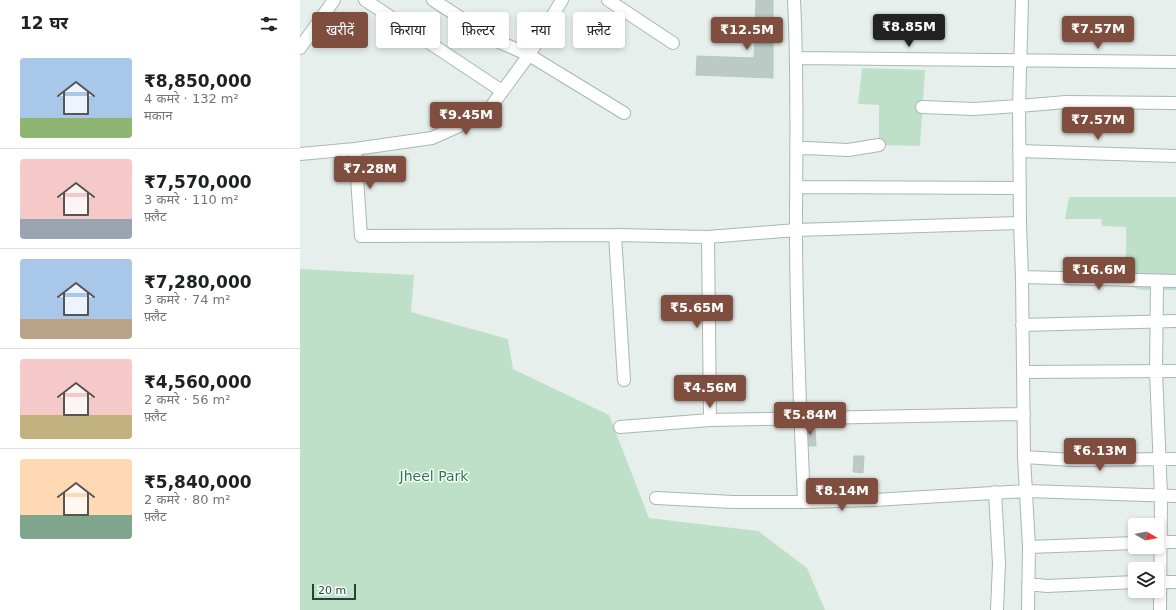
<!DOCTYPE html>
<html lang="hi">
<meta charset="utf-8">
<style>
body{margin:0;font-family:"DejaVu Sans","Noto Sans Devanagari",sans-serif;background:#f2f2f2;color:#202124;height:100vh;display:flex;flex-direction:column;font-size:15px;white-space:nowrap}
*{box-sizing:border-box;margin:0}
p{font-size:13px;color:#757577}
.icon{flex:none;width:22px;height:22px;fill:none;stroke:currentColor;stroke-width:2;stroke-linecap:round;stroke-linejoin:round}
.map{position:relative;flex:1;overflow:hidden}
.panel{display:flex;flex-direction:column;background:#fff;width:300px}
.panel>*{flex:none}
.guide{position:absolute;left:12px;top:12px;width:380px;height:36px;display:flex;gap:8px}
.needle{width:26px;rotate:99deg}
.fabs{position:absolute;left:828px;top:518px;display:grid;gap:8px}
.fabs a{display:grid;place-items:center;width:36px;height:36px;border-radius:4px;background:#fff;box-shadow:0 2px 6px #0003;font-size:20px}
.scale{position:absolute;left:12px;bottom:10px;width:44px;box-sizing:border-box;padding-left:4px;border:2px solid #24423a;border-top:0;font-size:11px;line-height:14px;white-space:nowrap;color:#24423a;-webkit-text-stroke:3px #f7fbf9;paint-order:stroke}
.price{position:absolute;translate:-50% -34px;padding:0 9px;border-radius:4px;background:#7f4e3f;color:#fff;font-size:13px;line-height:26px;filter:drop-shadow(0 1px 2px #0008)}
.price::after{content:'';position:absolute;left:50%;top:24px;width:12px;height:9px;margin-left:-6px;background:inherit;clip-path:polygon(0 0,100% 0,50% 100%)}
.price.active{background:#222;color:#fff}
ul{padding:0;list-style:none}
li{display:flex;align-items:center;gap:12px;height:100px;padding:0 20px}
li+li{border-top:1px solid #e0e0e0}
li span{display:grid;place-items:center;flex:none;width:112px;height:80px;border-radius:4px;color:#555}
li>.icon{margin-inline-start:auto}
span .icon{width:48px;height:48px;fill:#fffc;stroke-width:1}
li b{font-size:17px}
h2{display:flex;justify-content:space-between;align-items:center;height:48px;padding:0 20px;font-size:17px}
.tag{padding:0 14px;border-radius:4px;background:#fff;box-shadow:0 2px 6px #0003;font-size:14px;line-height:36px}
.tag.active{background:#7f4e3f;color:#fff}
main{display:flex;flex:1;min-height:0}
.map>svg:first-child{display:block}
</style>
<main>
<section class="panel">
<h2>12 घर<svg class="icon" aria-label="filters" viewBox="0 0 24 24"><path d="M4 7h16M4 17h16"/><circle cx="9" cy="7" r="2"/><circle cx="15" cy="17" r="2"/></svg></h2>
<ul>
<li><span style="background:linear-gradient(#a9c7e8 75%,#8fb573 0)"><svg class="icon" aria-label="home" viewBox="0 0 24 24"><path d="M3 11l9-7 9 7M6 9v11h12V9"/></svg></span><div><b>₹8,850,000</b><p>4 कमरे · 132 m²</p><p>मकान</p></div></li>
<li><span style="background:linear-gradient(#f6c9c9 75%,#9aa5b1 0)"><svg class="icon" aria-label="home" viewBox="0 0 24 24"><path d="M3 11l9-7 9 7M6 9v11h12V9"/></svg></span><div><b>₹7,570,000</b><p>3 कमरे · 110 m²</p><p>फ़्लैट</p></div></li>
<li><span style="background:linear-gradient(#a9c7e8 75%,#b9a48a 0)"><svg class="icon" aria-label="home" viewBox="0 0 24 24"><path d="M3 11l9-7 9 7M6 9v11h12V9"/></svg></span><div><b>₹7,280,000</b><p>3 कमरे · 74 m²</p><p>फ़्लैट</p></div></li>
<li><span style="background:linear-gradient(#f6c9c9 70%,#c2b280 0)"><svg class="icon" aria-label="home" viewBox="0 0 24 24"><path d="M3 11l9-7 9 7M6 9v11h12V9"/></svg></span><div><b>₹4,560,000</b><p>2 कमरे · 56 m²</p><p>फ़्लैट</p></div></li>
<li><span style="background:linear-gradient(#ffd9b3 70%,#7fa58c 0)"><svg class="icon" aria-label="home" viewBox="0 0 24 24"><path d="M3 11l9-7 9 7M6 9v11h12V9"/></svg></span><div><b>₹5,840,000</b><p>2 कमरे · 80 m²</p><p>फ़्लैट</p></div></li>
</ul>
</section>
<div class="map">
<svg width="876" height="610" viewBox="0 0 876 610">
<rect width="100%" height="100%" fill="#e6efeb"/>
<!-- green -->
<path fill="#bfe0c8" d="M562,68l63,2 -5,76 -41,-1v-40l-21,-1z
M769,197h107v93h-35l-15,-5v-58l-24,-1 -1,-7h-36z
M0,269l114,6 -3,37 97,27 5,30 96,46 40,103 109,13 49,37 18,42h-525z"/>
<!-- building -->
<path fill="#bbcac4" stroke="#b8c9c2" d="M456,0h17v78l-77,-3 1,-19 57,2z
M515,426l1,20h-12l-1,-19z
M554,456h10l-1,17 -10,-1z"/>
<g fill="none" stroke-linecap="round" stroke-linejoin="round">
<defs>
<path id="street" d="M65,0l137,91
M133,0l62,40 34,15 95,58
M308,0l65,43
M494,0c4,77 2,153 2,230 0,90 4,181 8,272
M722,0l-3,106 1,117 2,54 2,180 5,90 -1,63
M0,48l34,-48
M497,58l379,4
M622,107l52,2 45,-3 47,-4 110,1
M55,149l6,87 254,-1 93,2 88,-7 224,-7
M497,149l9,-1 42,2 31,-5
M719,151l157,5
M0,154l55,-5 77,-11 38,-17 20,-13 39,-53 33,-55
M496,187l224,1
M315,235l9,145
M408,237l2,183
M722,277l154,4
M857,281l-1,90 5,125 -1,114
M722,325l154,-4
M723,372l153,-1
M320,427l90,-7 314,-6
M724,457l49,3 103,-1
M695,492l4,72 -2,46
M356,498l77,4h71l70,-2 153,-9 149,5
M857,542h19
M729,547l106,-4
M857,582h19
M728,584l19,2 88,-4"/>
</defs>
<!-- street casing -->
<use href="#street" stroke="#a8b8b2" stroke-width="14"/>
<!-- street -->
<use href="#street" stroke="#fff" stroke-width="12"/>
</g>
<g text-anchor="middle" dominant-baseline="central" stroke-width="3" stroke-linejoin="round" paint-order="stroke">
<!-- park labels -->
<g font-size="14" fill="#2d7a4b" stroke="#f7fbf9">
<text x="134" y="476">Jheel Park</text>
</g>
</g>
</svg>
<div class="fabs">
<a><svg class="needle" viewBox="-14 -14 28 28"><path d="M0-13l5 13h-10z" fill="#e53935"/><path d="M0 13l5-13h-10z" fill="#757577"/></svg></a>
<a><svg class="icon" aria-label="layers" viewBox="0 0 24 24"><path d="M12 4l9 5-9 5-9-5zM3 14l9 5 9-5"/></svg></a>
</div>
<div class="scale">20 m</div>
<b class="price active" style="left:609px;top:48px">₹8.85M</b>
<b class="price" style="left:798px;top:50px">₹7.57M</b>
<b class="price" style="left:447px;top:51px">₹12.5M</b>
<b class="price" style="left:166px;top:136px">₹9.45M</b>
<b class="price" style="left:798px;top:141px">₹7.57M</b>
<b class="price" style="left:70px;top:190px">₹7.28M</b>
<b class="price" style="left:799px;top:291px">₹16.6M</b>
<b class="price" style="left:397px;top:329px">₹5.65M</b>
<b class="price" style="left:410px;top:409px">₹4.56M</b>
<b class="price" style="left:510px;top:436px">₹5.84M</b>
<b class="price" style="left:800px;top:472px">₹6.13M</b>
<b class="price" style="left:542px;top:512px">₹8.14M</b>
<div class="guide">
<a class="tag active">खरीदें</a>
<a class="tag">किराया</a>
<a class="tag">फ़िल्टर</a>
<a class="tag">नया</a>
<a class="tag">फ़्लैट</a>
</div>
</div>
</main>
